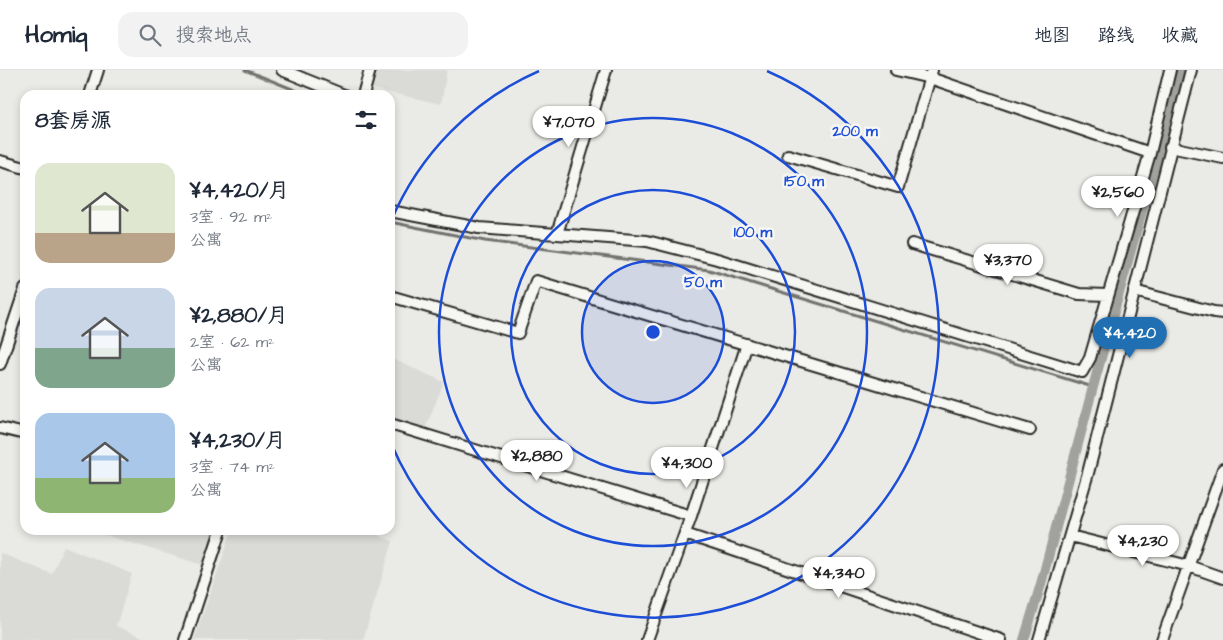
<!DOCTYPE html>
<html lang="zh">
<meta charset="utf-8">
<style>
body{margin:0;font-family:"Architects Daughter","LXGW WenKai TC",sans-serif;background:#f2f2f3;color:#1f2937;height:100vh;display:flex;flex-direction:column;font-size:19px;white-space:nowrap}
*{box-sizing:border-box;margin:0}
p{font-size:16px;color:#747a83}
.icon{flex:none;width:28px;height:28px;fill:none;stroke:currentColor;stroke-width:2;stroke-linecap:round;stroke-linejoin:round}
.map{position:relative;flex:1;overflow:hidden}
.panel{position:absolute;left:20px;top:20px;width:375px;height:445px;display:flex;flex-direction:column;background:#fff;border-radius:15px;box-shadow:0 2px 8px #0003}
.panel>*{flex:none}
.price{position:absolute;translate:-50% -42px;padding:0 11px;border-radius:18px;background:#fff;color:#222;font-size:16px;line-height:32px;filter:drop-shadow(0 1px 2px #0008)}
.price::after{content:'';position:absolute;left:50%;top:30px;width:15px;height:11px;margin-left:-8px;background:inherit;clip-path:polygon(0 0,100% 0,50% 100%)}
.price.active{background:#1f6fb2;color:#fff}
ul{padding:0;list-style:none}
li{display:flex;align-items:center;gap:15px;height:125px;padding:0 15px}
li span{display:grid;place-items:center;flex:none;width:140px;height:100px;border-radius:15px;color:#555}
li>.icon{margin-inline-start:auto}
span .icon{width:60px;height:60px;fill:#fffc;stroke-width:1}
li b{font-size:21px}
h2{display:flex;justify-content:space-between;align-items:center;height:60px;padding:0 15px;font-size:21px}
header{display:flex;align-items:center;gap:30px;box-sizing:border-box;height:70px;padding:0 25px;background:#fff;border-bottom:1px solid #e0e1e3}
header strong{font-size:24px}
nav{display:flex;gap:28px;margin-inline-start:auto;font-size:18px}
.search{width:350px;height:45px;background:#f2f2f3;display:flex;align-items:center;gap:12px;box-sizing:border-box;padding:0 18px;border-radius:15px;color:#747a83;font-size:19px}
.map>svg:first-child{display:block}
</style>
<header>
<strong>Homiq</strong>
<div class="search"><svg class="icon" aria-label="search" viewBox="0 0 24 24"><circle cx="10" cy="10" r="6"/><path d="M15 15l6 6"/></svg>搜索地点</div>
<nav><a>地图</a><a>路线</a><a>收藏</a></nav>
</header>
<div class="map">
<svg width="1223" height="570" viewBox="0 0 1223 570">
<rect width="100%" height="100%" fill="#eaeae6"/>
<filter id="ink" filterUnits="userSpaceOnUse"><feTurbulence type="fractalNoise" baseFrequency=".02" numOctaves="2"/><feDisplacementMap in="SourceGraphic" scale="10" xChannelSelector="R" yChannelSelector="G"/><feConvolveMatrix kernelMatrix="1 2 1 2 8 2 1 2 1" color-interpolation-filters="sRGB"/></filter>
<g filter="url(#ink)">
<!-- built -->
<path fill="#dadad6" d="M370,0h77l-6,34 -76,-17z
M390,288l54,24 -21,52 -33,-11z
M100,460h116l-13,35 -104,-32z
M232,460h131l30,11 -30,99h-169z
M64,476l68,28 -16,52 29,12v2h-145v-87l52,21z"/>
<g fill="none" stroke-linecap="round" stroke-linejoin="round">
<!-- stream -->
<path stroke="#727270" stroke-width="3" d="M245,0l62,25
M390,152l95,19 224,29 384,117"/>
<!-- canal -->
<path stroke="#a1a19e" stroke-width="10" d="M1024,570l17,-56 52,-197 88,-317"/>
<defs>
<path id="street" d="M282,0l62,25
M896,0l34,8 220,75
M90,25l8,-25
M363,25l7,-25
M1170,77l53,11
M788,85l110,32 34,-117
M0,91l25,7
M390,141l89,17 168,13 70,18 365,113 8,-14 60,-205 20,-83
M557,164l49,-164
M912,174l167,50 29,1
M1134,221l80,21 9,1
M390,226l128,37 18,-52 494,149
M0,294l25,-75
M390,354l301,92
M0,358l25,6
M685,464l316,106
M1070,466l119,30 34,12
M185,570l36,-110
M647,570l44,-124 56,-172
M1039,570l49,-167 103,-403
M1162,570l61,-171"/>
</defs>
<!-- street casing -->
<use href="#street" stroke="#2b2b2b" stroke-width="14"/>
<!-- street -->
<use href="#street" stroke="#f6f6f2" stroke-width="10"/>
</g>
</g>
<!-- distance rings -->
<circle cx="653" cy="262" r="71" fill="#1d4ed8" fill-opacity=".12"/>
<g fill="none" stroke="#1d4ed8" stroke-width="2.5">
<circle cx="653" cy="262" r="71"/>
<circle cx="653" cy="262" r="142"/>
<circle cx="653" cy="262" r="214"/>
<path d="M391 151A285 285 0 0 1 539 1M767 1A285 285 0 1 1 391 373"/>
</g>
<circle cx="653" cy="262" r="8" fill="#1d4ed8" stroke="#f6f6f2" stroke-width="2.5"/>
<g font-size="15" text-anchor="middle" font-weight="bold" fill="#1d4ed8" stroke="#f6f6f2" stroke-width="5" stroke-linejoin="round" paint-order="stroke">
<text x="855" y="66">200 m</text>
<text x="804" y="116">150 m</text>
<text x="753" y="167">100 m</text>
<text x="703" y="217">50 m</text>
</g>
</svg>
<b class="price" style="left:569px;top:78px">¥7,070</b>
<b class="price" style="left:1118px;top:148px">¥2,560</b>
<b class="price" style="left:1008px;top:216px">¥3,370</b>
<b class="price active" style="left:1130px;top:289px">¥4,420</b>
<b class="price" style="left:537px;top:412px">¥2,880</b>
<b class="price" style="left:687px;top:419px">¥4,300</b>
<b class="price" style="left:1143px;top:497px">¥4,230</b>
<b class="price" style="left:839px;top:529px">¥4,340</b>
<section class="panel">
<h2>8套房源<svg class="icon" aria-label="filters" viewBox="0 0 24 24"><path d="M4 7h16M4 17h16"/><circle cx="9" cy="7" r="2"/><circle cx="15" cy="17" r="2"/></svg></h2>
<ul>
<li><span style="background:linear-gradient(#dfe7d0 70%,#b9a48a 0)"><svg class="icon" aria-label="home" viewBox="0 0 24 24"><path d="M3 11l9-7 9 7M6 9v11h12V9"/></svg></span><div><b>¥4,420/月</b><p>3室 · 92 m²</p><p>公寓</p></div></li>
<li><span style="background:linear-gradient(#c9d6e8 60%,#7fa58c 0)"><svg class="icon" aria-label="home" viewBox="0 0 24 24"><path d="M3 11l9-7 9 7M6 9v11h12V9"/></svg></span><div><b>¥2,880/月</b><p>2室 · 62 m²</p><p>公寓</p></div></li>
<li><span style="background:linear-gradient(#a9c7e8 65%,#8fb573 0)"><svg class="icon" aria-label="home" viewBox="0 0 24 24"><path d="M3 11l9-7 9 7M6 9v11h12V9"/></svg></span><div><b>¥4,230/月</b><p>3室 · 74 m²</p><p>公寓</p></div></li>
</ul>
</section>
</div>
